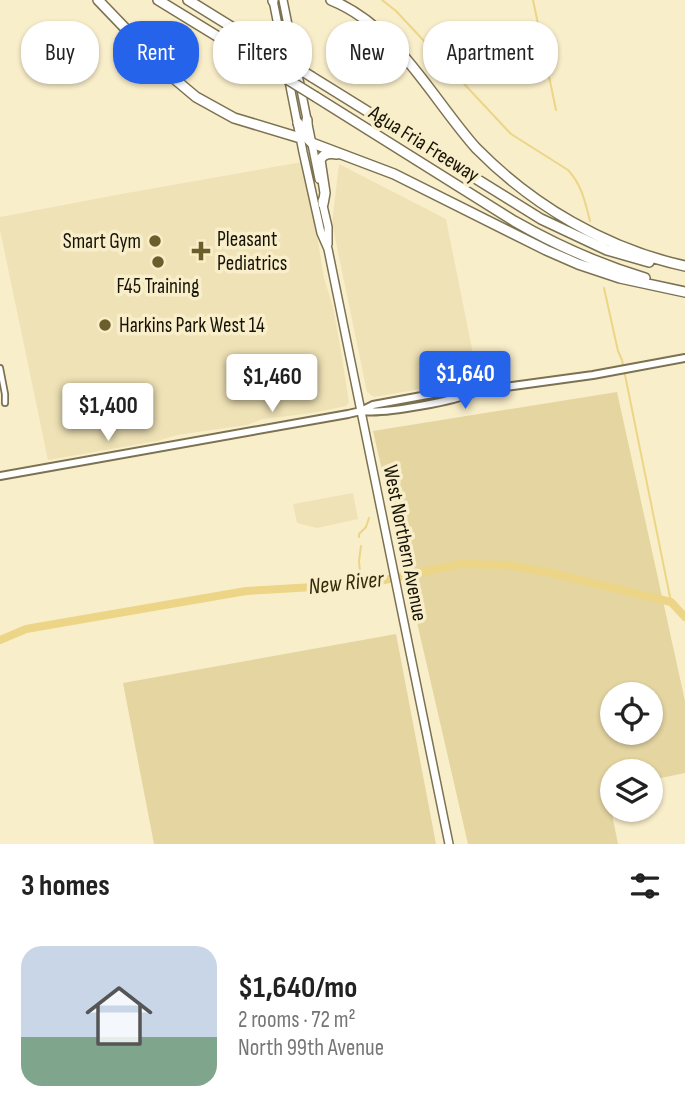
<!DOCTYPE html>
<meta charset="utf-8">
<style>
body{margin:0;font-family:"Sofia Sans Condensed",sans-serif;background:#f6f6f6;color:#222;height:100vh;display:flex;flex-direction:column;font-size:26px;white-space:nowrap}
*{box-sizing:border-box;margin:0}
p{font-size:23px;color:#767676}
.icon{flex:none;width:38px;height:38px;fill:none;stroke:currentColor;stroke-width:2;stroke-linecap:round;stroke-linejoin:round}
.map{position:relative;height:844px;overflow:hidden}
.details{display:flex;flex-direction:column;background:#fff;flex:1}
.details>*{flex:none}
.banner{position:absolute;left:21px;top:21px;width:644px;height:63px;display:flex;gap:14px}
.controls{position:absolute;left:600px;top:682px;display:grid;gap:14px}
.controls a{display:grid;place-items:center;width:63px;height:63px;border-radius:50%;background:#fff;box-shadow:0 2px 5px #0004;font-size:35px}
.price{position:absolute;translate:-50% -60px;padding:0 16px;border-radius:7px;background:#fff;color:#222;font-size:23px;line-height:46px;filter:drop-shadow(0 2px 4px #0008)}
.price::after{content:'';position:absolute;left:50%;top:42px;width:21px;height:16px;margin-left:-10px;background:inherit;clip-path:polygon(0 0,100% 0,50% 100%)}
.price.selected{background:#2563eb;color:#fff}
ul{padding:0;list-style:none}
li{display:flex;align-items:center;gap:21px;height:175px;padding:0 21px}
li span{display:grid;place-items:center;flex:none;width:196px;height:140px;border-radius:21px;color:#555}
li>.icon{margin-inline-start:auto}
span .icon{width:84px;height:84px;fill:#fffc;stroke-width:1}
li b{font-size:30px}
h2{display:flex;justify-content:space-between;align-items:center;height:84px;padding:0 21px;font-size:30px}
.tag{padding:0 24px;border-radius:28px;background:#fff;box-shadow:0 2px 5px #0004;font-size:24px;line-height:63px}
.tag.selected{background:#2563eb;color:#fff}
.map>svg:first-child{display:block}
</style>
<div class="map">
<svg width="685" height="844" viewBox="0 0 685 844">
<rect width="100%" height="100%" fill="#f9eeca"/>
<!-- built -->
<path fill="#efe2b6" d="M302,162l14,67 8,49 9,29 8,44 8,51 -3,4 -34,7 -49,6 -17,6 -69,10 -20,6 -109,19 -48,-230v-13l127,-24z
M339,164l107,55 32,160 -104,18 -7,-5 -35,-169z
M353,493l5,26 -41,9 -20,-5 -4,-19z"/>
<!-- green -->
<path fill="#e4d5a1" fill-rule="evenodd" d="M617,392l68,309v72l-34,7v-8h-39v15l-5,2 11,55h-150l-95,-413zM612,695h39v38h-39z
M396,634l40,210h-282l-31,-161z"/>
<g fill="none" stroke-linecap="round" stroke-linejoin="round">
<!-- stream -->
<path stroke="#ecd586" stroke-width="2" d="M382,0l14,11 115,123 57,36c14,15 17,32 22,51
M533,0l23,110
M604,288l14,63 4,9 49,242
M359,537v-3l7,-7 3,-9
M361,546l-2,15 2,23"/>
<!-- river -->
<path stroke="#ecd586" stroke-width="8" d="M0,640l26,-11 220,-38 119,-7 96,-20 46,1 40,7 50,12 74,18 14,15"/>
<defs>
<path id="street" d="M0,368l5,26v9"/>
<path id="secondary" d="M363,411c21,3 94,-10 113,-20l117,-16 92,-17
M0,476l348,-62 13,-3 12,-6 92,-17 11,3"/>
<path id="primary" d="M273,0l30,152 18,81 7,16 121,595
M283,0l36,179
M322,201l6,26v17"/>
<path id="highway" d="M98,0l73,76 25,21 38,21 63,19c9,-2 10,-9 10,-17
M158,0l116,71
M188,0l81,50
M331,0c66,27 99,96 145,148 56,57 130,101 209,118
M273,1v-1
M312,77l229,142 66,31 42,12
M316,97l198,124c42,24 84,43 131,57
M298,123l5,11 9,9 82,31 152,76 32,14 42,14 65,14
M323,204l2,-11 -5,-33c4,-7 10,-7 17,-6"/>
</defs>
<!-- street casing -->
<use href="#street" stroke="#7c7252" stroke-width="8"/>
<!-- secondary casing -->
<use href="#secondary" stroke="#7c7252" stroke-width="10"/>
<!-- primary casing -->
<use href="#primary" stroke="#7c7252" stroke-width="10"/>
<!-- highway casing -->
<use href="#highway" stroke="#7c7252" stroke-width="12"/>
<!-- street -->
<use href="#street" stroke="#fff" stroke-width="4.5"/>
<!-- secondary -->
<use href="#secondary" stroke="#fff" stroke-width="6"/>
<!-- primary -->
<use href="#primary" stroke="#fff" stroke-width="7"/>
<!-- highway -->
<use href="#highway" stroke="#fff" stroke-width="9"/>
<defs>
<path id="highway-bridge" d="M269,50l43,27
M274,71l42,26"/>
</defs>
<!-- highway-bridge casing -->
<use href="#highway-bridge" stroke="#7c7252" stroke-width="12" stroke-linecap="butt"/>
<!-- highway-bridge -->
<use href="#highway-bridge" stroke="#fff" stroke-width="9"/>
</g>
<!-- markers -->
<g fill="#6c5e2b" stroke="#f9eeca" stroke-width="2.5">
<circle cx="155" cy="241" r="7"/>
<path d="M197.5 240.5h7v7h7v7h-7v7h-7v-7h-7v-7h7z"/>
<circle cx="158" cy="262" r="7"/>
<circle cx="105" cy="325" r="7"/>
</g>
<g text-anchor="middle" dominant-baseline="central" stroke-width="7" stroke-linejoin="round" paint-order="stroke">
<!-- street labels -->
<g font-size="21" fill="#161306" stroke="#f9eeca">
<text transform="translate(424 144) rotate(32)">Agua Fria Freeway</text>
<text transform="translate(405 543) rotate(79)">West Northern Avenue</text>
</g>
<!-- poi labels -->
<g font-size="21" fill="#161306" stroke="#f9eeca" text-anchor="start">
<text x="217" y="239">Pleasant<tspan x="217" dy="24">Pediatrics</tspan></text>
<text x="141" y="241" text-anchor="end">Smart Gym</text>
<text x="158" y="286" text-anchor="middle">F45 Training</text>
<text x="119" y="325">Harkins Park West 14</text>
</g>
<!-- water labels -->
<g font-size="23" font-style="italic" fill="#352b07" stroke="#f9eeca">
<text transform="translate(346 583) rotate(-6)">New River</text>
</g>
</g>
</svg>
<div class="controls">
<a><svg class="icon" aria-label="locate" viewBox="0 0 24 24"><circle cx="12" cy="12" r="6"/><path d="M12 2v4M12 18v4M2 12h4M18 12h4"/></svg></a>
<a><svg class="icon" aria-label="layers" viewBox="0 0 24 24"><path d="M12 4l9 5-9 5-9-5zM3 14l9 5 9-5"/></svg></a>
</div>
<b class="price selected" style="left:465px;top:411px">$1,640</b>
<b class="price" style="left:272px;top:414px">$1,460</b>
<b class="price" style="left:108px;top:443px">$1,400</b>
<div class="banner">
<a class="tag">Buy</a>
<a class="tag selected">Rent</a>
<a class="tag">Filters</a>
<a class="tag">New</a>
<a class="tag">Apartment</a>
</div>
</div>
<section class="details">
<h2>3 homes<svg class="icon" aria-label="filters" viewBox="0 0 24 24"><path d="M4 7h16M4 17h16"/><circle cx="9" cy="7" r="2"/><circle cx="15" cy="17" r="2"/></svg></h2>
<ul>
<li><span style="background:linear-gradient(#c9d6e8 65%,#7fa58c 0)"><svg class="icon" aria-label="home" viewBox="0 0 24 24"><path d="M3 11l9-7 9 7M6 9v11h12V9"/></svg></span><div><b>$1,640/mo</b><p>2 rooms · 72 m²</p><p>North 99th Avenue</p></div></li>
</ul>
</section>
